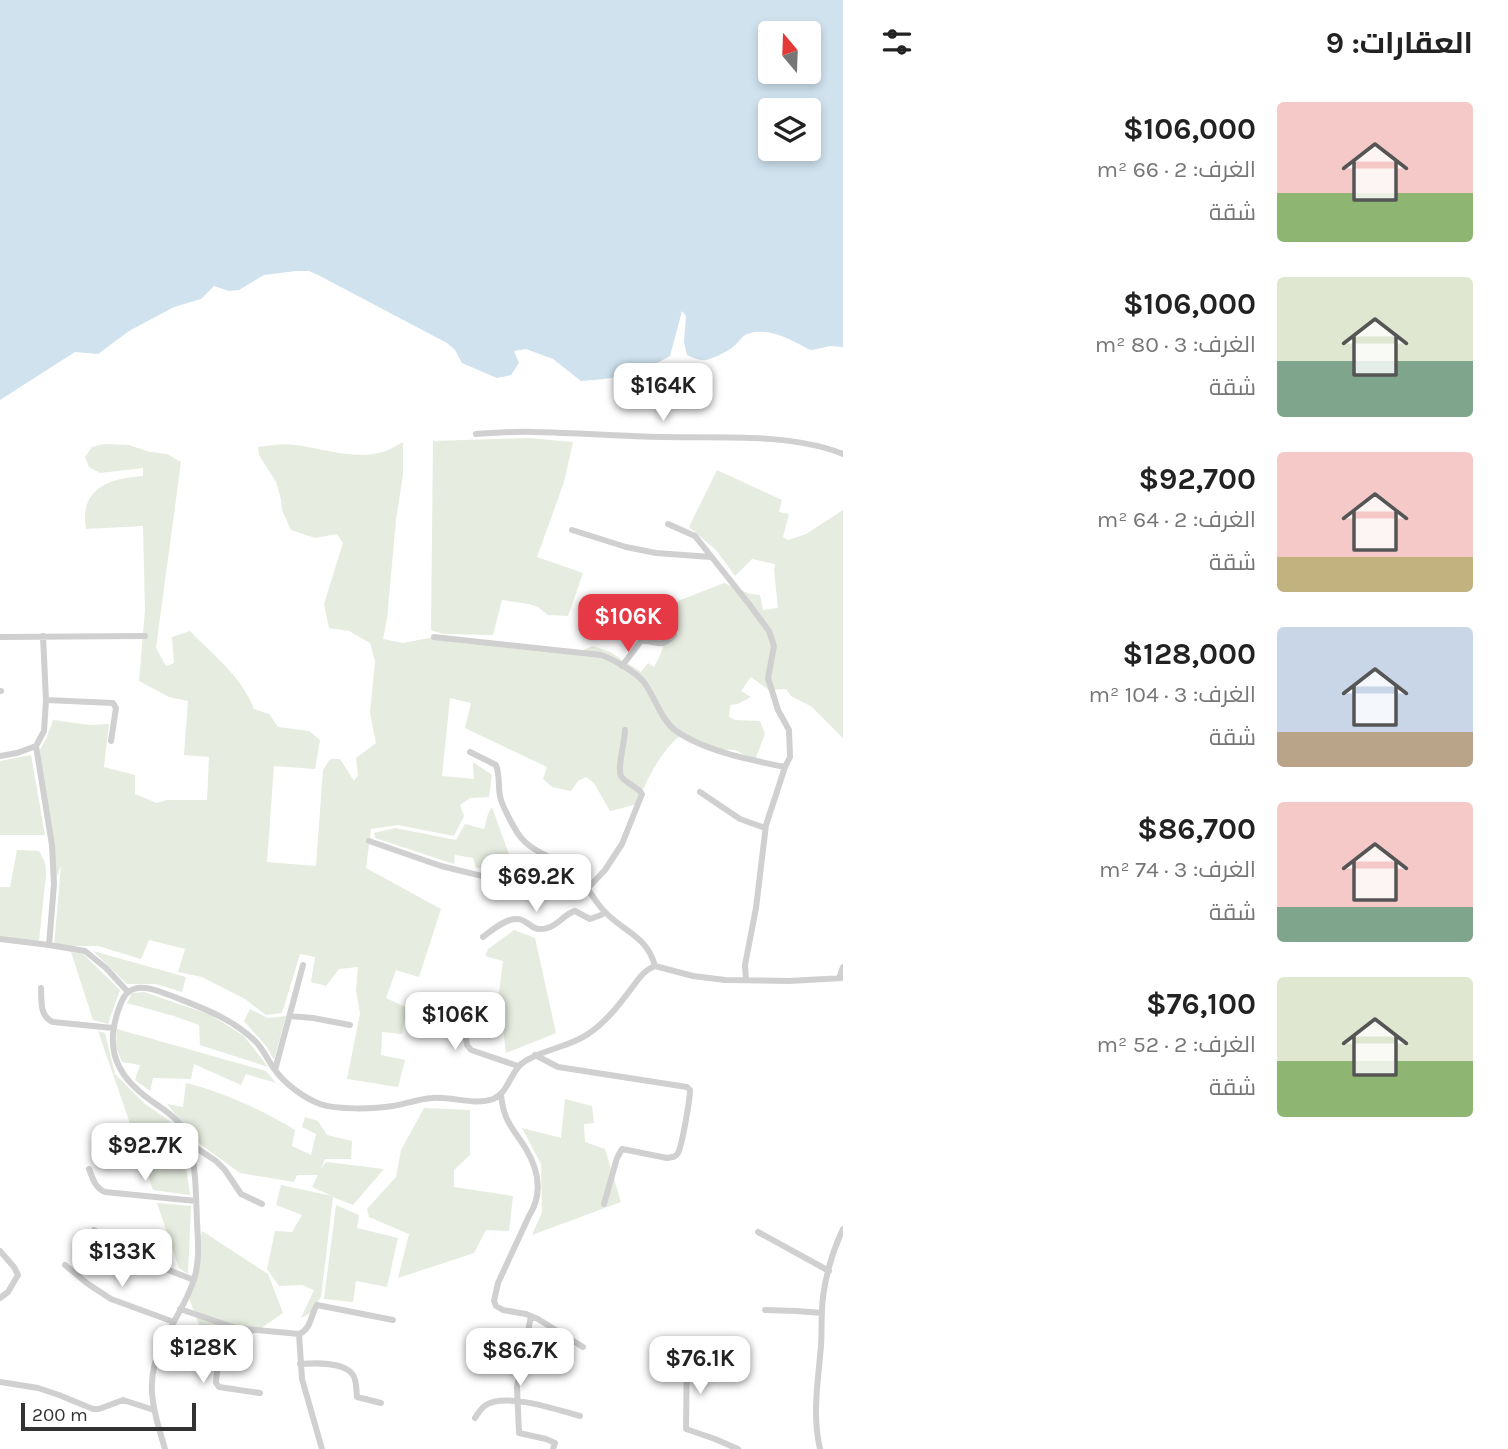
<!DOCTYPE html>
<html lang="ar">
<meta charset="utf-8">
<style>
body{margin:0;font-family:Karla,Cairo,sans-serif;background:#f2f2f2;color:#222;direction:rtl;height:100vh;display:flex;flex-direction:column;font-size:26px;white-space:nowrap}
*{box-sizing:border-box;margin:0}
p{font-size:23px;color:#767676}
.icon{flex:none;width:38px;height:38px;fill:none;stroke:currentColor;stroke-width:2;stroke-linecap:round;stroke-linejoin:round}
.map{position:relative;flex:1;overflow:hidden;direction:ltr}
.side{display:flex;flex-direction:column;background:#fff;width:665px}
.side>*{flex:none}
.needle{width:46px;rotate:341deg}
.buttons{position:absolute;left:758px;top:21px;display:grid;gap:14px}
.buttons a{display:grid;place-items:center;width:63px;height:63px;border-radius:7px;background:#fff;box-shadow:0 4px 10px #0003;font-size:35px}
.scale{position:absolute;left:21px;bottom:18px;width:175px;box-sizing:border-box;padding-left:7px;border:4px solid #333;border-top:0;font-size:19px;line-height:24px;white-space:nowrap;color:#333;-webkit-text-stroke:5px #fff;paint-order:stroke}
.price{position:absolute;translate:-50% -60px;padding:0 16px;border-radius:14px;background:#fff;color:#222;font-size:23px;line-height:46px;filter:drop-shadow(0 2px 4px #0008)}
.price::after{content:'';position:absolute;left:50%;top:42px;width:21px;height:16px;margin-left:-10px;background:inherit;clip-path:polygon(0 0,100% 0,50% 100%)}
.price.active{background:#e63946;color:#fff}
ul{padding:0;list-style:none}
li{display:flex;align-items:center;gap:21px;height:175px;padding:0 35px}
li span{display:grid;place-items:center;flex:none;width:196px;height:140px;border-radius:7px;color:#555}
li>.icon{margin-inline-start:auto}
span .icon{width:84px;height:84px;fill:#fffc;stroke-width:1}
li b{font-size:30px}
h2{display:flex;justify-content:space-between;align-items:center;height:84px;padding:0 35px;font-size:30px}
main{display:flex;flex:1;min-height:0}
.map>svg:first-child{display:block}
</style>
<main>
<section class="side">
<h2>العقارات: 9<svg class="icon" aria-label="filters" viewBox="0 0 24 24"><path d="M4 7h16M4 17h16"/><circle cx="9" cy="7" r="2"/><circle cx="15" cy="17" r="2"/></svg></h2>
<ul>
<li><span style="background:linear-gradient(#f6c9c9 65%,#8fb573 0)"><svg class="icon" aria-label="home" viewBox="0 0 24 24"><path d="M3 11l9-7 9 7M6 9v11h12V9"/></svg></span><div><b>$106,000</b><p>الغرف: 2 · 66 m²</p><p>شقة</p></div></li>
<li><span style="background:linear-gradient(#dfe7d0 60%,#7fa58c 0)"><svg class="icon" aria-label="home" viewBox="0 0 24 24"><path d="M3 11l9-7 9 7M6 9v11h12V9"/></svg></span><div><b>$106,000</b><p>الغرف: 3 · 80 m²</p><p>شقة</p></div></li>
<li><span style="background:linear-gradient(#f6c9c9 75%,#c2b280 0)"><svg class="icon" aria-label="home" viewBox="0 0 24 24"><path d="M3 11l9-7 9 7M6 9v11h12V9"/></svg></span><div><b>$92,700</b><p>الغرف: 2 · 64 m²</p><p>شقة</p></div></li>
<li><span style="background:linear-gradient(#c9d6e8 75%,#b9a48a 0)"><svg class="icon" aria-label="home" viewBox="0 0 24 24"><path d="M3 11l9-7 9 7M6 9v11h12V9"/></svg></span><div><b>$128,000</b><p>الغرف: 3 · 104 m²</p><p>شقة</p></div></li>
<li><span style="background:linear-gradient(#f6c9c9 75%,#7fa58c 0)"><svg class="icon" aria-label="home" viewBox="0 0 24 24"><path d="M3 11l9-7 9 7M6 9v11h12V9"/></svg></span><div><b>$86,700</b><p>الغرف: 3 · 74 m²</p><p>شقة</p></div></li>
<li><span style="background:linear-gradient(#dfe7d0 60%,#8fb573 0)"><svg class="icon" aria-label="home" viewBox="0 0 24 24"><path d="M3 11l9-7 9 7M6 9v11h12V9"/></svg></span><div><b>$76,100</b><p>الغرف: 2 · 52 m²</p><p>شقة</p></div></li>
</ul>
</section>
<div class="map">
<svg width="843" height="1449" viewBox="0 0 843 1449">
<rect width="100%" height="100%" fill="#fff"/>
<!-- green -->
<path fill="#e6ecdf" d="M528,438l45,4 -9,40 -27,75 46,16 -15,43 -20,-1 -10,-8 -9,-3 -27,-4 -9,35 -50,-1 -12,-4 2,-189z
M403,442v33l-7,45 -9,99 -4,20 20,4 31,-6 141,16 18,-7 17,6 31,20 7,-9 6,4c13,-20 13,-45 24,-66l46,-18 26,11 10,1 3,15 15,-2 -4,-38 1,-6 -23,-5 -17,17 -19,-26 -27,-23 28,-57 65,30 -3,12 10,2 -6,23 5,3 18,-6 37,-24v228l-31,-31 -21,-11 -5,-7 -17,1 -18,-13 -10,14 10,6 -13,7 -8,1 -1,12 6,3 25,1 5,13 -10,26 -20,-10 -25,-1 -27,-15c-18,10 -40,50 -45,70l-28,7 -16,-28 -8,-6 -8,4 -7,10 -19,-4 -9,-8 4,-12 -82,-39 6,-25 -21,-5 -8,78 32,3 -1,-17 19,13 -3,22 -19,1 -10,7 4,11 -10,20 -56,-11 -27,4 -5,39 75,41 -22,68 -23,-7 -10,28 21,10 -5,26 -20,-2 -1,23 24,5 -7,27 -51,-8 13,-65 -4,-24 2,-23 -19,2 -13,17 -15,-4 4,-25 -15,-3 -18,59 -16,2 -21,-16 -43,-22 -24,-5 7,-23 -36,-9 -8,19 -43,-13h-44l7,-80 -7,18 -2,-39 -15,-90 9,-16 7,-19 37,5 19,-1 -5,43 31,8v19l22,9 10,-3h40l2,-43 -25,-2 4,-54 -19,-4 -30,-16 6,-71 -2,-84 -57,3c-7,-40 23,-51 57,-53v-8l-43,5 -11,-6 -4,-10 7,-10 13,-3 24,1 21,7 17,2 14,8 -25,186 10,18 8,-3 -2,-26 18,-6c24,25 52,46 64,78l15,5 9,13 31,4 11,9 -5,29 -41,-3 -7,96 49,4 7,-96 7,-11h10l14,22 4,-6 -2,-17 20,-15 -6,-30 5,-52 -5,-18 -21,-12 -20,-3 -5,-24 19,-61 -6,-9 -22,4 -24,-8 -9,-20 -1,-11 -5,-17 -17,-27 -1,-8c13,-2 26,-4 38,-2 29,4 58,15 87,7 7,-2 14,-7 20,-10z
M31,755l14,80h-45v-74z
M492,807l24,67 -5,3 -7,-2v-14l-12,-3 -5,10h-11l-3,-10 -18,-3 -1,9 -79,-26 -1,-5 21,-5 61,12 9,-16 19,5 4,-15z
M17,850l22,1 6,11 1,13 -7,66 -39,-3v-51h10z
M514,930l21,8 21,95 -50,20 -7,-61 4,-31 -18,-5 3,-7z
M93,951l93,26 -4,15 -26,-8h-29z
M71,952l12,2 37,36 -12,34 -15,-4z
M144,992l67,23 33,21 24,31 -68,-22 -1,-20 -25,-9 -47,-13 5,-10z
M250,1009l18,9 18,-2 -12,44 -7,-13 -23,-26z
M117,1029l149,42 10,12 -30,-9 -5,11 -47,-21 -3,15 -38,-1 -3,13 -15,-11 5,-15 -18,-3 -6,-15z
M98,1031l7,2 10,41 30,30 26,18 -26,7 9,30 24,-4 8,12 4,28 -37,-5z
M186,1083c37,9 76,27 109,47l-3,16 19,9 5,-21 -14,-7 3,-10 13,4 9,14 25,6 -1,18h-26l-4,10 5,-7 58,7 -31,36 -20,-8 -12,100 -12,17 -8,4 13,-28 -12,-5 -23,1 -12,-17 8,-38 17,1 10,-17 -26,-10 5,-20 51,11 -20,-9 6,-12h-21l-3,7 -54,-9 -40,-29 -33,-40 16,3z
M565,1099l27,7 2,17 -10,1 1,18 20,7 16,53 -89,33 10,-23 -1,-48 -19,-36 39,10z
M424,1108l46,2v45l-16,15v17l59,9 -4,35 -23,-1 -12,23 -76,25 11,-44 -40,-17 -2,-8 29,-32 5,-27z
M157,1203l34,3 -3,68 -9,-6z
M336,1205l23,10 -2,13 41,10 -11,49 -31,-6 -3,21 -29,-3z
M202,1231l66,43 15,39 -40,28 -35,9 -19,-52z"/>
<!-- water -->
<path fill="#cfe2ee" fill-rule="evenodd" d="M0,0h843v347l-13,-1 -18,4 -4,-1c-17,-9 -37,-21 -58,-16 -8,2 -11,9 -17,14 -7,5 -22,13 -30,13 -6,0 -11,-3 -16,-5l-3,-13 2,-26 -4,-5 -12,45c-32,18 -53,23 -89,25l-28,-22 -27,-10 -12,2 5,12 -8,12 -14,3 -35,-15 -7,-13 -8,-7 -129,-68 -9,-4h-13l-32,4 -25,15 -10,1 -15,-5 -13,13 -27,8 -45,24 -31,23 -23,-2 -75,48zM770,33h38v39h-38zM770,110h38v39h-38z"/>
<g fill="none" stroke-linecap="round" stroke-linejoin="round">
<!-- minor -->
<path stroke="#d0d0d0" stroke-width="6" d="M476,434c20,-1 39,-3 59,-2 43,1 85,4 128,5 56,1 128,-4 180,17
M668,524l27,12 54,68 20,27 5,15 -6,32 10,32 11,20 1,27 -5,10 -19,58 -10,83 -11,57 1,15
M572,530l54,17 30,6 55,4
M0,637l145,-1
M434,637l167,18c12,4 34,17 42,26 12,15 17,38 33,50 29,20 74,29 109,36
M622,666l19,-25c16,-1 19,9 33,-6
M0,691h1
M46,700l67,3 3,5 -5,33
M36,746l16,99 2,39 -5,61
M470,752l26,13c4,10 2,20 4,31 1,8 14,32 19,39 11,16 33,22 48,32 18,11 24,31 38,45 19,20 42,24 50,54
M0,756l17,-3 19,-7 8,-15 2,-31 -3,-64
M700,792l40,27 25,9
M369,841l72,25 70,17 6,-4 11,-12 21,-9
M588,888l17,-18 17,-26 20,-50c-5,-8 -16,-10 -21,-18 -4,-8 4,-35 4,-46
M483,937c8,-6 23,-19 34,-18 12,0 14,14 30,9 12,-3 17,-14 28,-17l15,8 11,-4 4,-3
M0,939l49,6 36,6 21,17 22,24
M839,978l4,-11
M41,988c1,13 -2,28 12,34l60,6
M426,997l33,9 3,4 5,35 4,5 47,16
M290,1016l23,2 37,7
M535,1055l23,12 129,20 3,3c0,9 -8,56 -12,63 -3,5 -6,4 -11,5l-45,-9 -5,9 -13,46
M275,1070l28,-105
M501,1095c1,9 2,17 7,26 5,10 12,18 18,28 13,22 17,45 3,67l-31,67 -4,18 2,5 7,4 23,4 12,5 45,28
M189,1143l27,18 9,9 16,24 21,10
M89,1169c4,10 6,19 16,23l91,9
M94,1230l64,36 36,14
M758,1232l71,39
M0,1251l14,16 4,8 -10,17 -8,6
M65,1265l23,19 23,15 63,23
M180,1309l56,19 63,6c13,-6 11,-18 18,-29l76,15
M765,1310l31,1 26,2
M531,1316l-14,71 2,46 27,6 9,4 -2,6
M299,1334l3,45 20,70
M163,1341l49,16c9,6 4,17 4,26l3,4 41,6
M681,1351h6l-1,78 29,10 23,10
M300,1364c14,-1 44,-3 53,11 4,6 3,15 4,22l24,6
M0,1382l38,6 21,7 34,14h6l24,-9 31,10
M475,1418c3,-5 6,-10 11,-13 21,-13 71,5 94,11
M165,1449c-12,-41 -22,-69 -1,-109 10,-20 24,-40 30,-61 6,-18 4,-38 3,-57 -1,-26 -1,-53 -7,-78 -7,-28 -31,-35 -50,-52 -27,-23 -33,-48 -22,-81 3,-8 6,-19 16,-22 12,-4 26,3 38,7 30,12 60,22 84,46 8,8 12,19 19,28 10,14 29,28 45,34 17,6 54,5 73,2 13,-2 25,-7 39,-8 20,-2 42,8 61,1 15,-6 17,-25 28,-35 20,-15 47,-16 67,-30 17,-11 31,-29 43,-45 7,-9 13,-19 24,-23l38,10 32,4 64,1 54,-3
M820,1449c-8,-34 -2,-68 1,-103 1,-16 0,-33 2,-49 3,-23 10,-47 20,-68"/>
</g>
</svg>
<div class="buttons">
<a><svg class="needle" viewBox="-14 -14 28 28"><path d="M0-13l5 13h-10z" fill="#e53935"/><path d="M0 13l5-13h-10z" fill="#767676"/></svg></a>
<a><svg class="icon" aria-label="layers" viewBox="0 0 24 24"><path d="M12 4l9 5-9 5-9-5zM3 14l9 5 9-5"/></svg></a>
</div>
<div class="scale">200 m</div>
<b class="price" style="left:663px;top:423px">$164K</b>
<b class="price active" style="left:628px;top:654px">$106K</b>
<b class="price" style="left:536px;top:914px">$69.2K</b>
<b class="price" style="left:455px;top:1052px">$106K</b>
<b class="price" style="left:145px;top:1183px">$92.7K</b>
<b class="price" style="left:122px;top:1289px">$133K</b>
<b class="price" style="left:203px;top:1385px">$128K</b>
<b class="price" style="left:520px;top:1388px">$86.7K</b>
<b class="price" style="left:700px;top:1396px">$76.1K</b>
</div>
</main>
